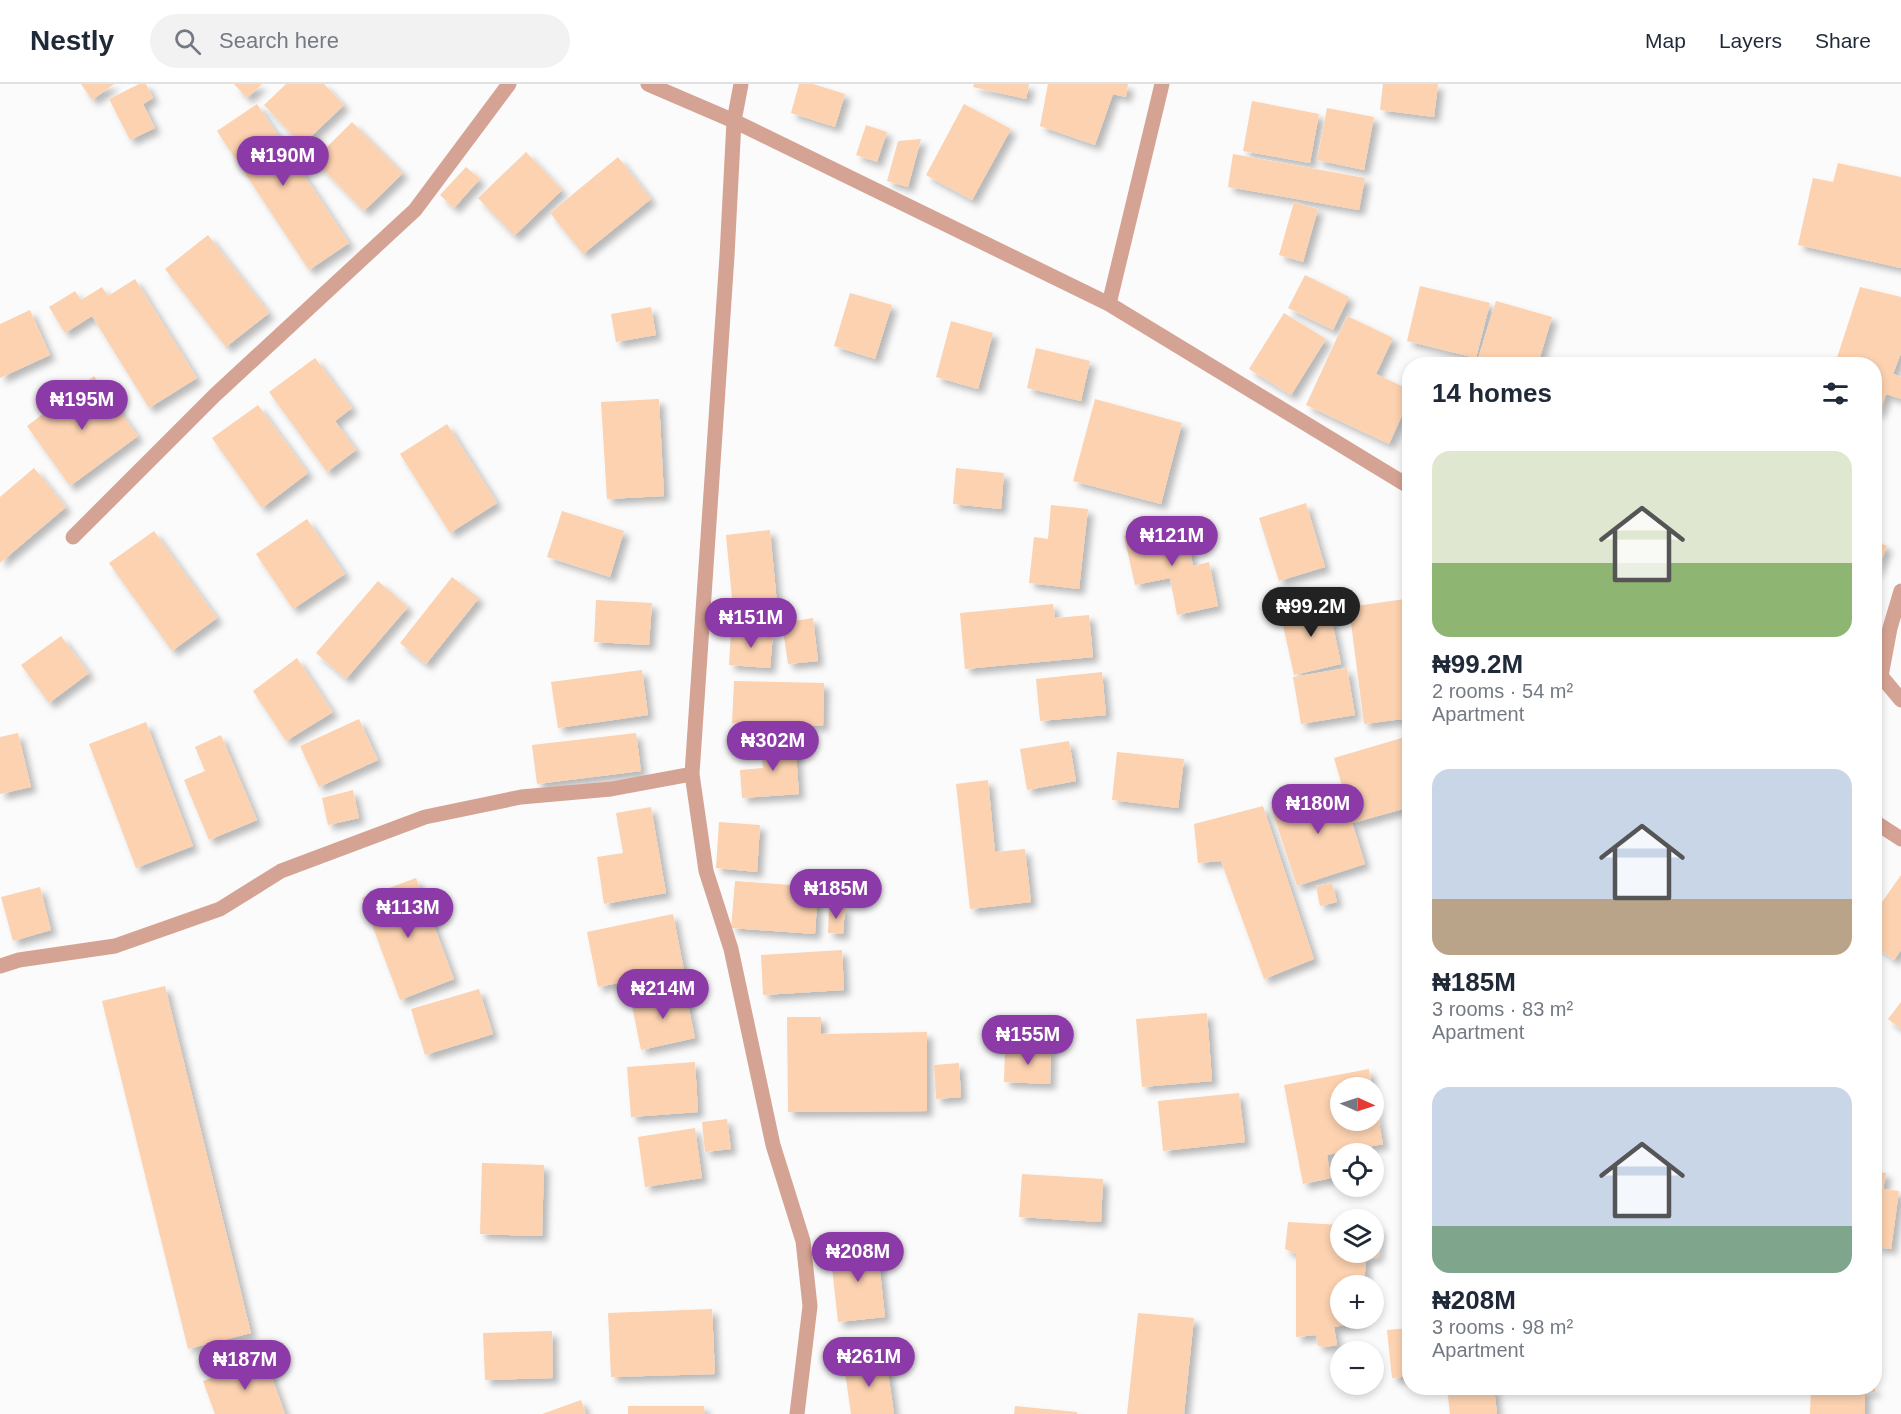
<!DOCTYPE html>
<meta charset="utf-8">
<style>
body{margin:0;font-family:Helvetica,sans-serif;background:#f2f2f3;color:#1f2937;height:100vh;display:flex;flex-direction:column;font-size:22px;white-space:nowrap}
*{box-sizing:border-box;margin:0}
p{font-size:20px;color:#747a83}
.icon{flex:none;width:33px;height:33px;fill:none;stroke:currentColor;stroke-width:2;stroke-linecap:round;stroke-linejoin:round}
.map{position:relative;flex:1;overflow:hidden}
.drawer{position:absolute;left:1402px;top:273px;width:480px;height:1038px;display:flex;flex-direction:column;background:#fff;border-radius:24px;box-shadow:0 3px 9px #0003}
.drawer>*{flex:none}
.needle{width:39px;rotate:93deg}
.tools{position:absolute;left:1330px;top:993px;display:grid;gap:12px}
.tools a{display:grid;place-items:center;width:54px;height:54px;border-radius:50%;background:#fff;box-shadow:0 3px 9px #0003;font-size:30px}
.price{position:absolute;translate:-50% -51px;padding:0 14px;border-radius:21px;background:#8d3aa9;color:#fff;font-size:20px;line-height:39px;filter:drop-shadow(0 2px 3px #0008)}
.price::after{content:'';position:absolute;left:50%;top:36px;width:18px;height:14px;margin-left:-9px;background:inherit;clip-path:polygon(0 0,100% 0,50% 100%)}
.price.active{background:#222;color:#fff}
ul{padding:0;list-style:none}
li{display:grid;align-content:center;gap:12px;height:318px;padding:0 30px}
li span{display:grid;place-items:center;height:186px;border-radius:18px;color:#555}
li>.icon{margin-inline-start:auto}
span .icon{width:108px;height:108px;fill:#fffc;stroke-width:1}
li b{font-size:26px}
h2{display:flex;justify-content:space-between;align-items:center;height:72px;padding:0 30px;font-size:26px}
header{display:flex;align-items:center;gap:36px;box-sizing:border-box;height:84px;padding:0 30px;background:#fff;border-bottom:2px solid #e0e1e3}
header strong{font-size:28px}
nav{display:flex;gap:33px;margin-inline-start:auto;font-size:21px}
.search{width:420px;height:54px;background:#f2f2f3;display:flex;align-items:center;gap:15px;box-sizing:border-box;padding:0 21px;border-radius:33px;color:#747a83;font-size:22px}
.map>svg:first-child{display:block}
</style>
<header>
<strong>Nestly</strong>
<div class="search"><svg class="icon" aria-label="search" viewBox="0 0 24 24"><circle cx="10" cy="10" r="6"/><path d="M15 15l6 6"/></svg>Search here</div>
<nav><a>Map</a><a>Layers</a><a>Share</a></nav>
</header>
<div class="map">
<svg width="1901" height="1330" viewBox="0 0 1901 1330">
<defs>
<filter id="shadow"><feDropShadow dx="5.5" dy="5.5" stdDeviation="3" flood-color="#0004"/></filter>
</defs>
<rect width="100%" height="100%" fill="#fbfbfb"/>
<!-- building -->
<path fill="#fcd2b0" filter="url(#shadow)" d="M81,0h33l-22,16z
M139,0h7l7,14 -10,6 12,24 -25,12 -21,-41z
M234,0h28l-15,14z
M286,0h38l20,21 -42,40 -38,-40z
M799,0h14l32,10 -10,33 -44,-14z
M974,0h55l-3,15 -53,-12z
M1048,0h80l-2,13 -13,-3 -18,51 -55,-19z
M1383,0h55l-4,33 -54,-7z
M1252,17l67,13 -9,49 -67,-12z
M257,20l92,139 -40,27 -92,-139z
M964,20l47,25 -39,71 -46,-25z
M1327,24l47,9 -10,53 -47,-10z
M352,38l51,51 -39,38 -50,-51z
M866,41l21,7 -10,30 -21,-7z
M921,55l-13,48 -21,-6 11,-40z
M526,68l36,38 -48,46 -36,-38z
M1233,70l132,24 -6,32 -131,-23z
M618,73l33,42 -68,55 -33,-41z
M1838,79l63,14v91l-103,-23 15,-67 20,4z
M466,83l14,12 -26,29 -14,-13z
M1294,118l24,7 -15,53 -24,-7z
M208,151l61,78 -43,34 -61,-78z
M1305,191l44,22 -16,33 -45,-22z
M135,195l62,99 -48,30 -57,-92 -27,17 -16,-26 26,-16 6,9 21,-13 6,9z
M1420,202l70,17 -14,55 -69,-17z
M1860,203l41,10v56l-8,21 8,3v22l-15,-5 -7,19 -4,-1v-48h-40z
M850,209l42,12 -17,54 -41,-13z
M1496,217l56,16 -14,47h-42l-18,-5z
M651,223l5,28 -40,7 -5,-28z
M30,226l20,45 -50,23v-54z
M1284,229l42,26 -35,56 -42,-26z
M1347,232l46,22 -17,36 34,16v8l-21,46 -83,-39z
M951,237l42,12 -15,56 -42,-12z
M1036,264l54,13 -9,40 -54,-13z
M315,274l37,50 -17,13 21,29 -29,22 -58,-80z
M94,292l44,60 -68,50 -43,-60z
M659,315l5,97 -57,3 -6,-97z
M1095,315l87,24 -21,81 -88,-23z
M258,321l50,68 -46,35 -50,-70z
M447,340l50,79 -47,30 -50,-79z
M34,384l32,39 -66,56v-66z
M956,384l48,5 -3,36 -48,-5z
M1306,419l19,64 -46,14 -20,-63z
M1051,421l37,4 -9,80 -50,-6 5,-46 14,2z
M562,427l62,20 -14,46 -63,-20z
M307,435l38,55 -52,35 -37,-55z
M1185,440l8,42 16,-4 9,44 -41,9 -7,-37 -35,7 -11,-49z
M770,446l7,74 -44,5 -7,-74z
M154,447l63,87 -45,33 -63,-88z
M1875,457l12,5 -12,29z
M452,493l27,21 -53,66 -26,-21z
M378,497l30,26 -62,72 -30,-26z
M1405,515l5,37v82l-46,6 -15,-117z
M596,516l56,3 -3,42 -55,-3z
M1328,518l13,62 -47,11 -14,-63z
M1053,520l2,14 34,-3 4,42 -128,12 -5,-56z
M813,534l5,43 -30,3 -6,-41z
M731,547l42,3 -3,34 -41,-3z
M61,552l28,37 -40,30 -28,-38z
M297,574l36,54 -47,29 -33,-50z
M1347,584l8,47 -54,9 -8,-47z
M642,586l6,45 -90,13 -7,-46z
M1102,588l4,43 -66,6 -4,-42z
M734,597l90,2 -1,43 -91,-3z
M359,635l19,41 -59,27 -19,-41z
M146,638l47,124 -57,22 -47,-124z
M18,649l13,54 -31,7v-57z
M636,649l5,38 -104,13 -5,-39z
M221,651l36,85 -48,20 -25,-60 21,-9 -10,-24z
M1405,653l5,16v54l-57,16 -19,-65z
M795,656l4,54 -57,4 -2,-28 23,-2 -2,-25z
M1069,657l7,40 -49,9 -7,-41z
M1117,668l67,7 -6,49 -66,-8z
M988,696l7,72 30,-3 6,53 -61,7 -14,-125z
M1340,700l25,80 -68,22 -26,-79z
M353,706l6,28 -31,7 -6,-27z
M1263,722l51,153 -50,20 -43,-118 -23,2 -4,-39z
M651,723l15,86 -62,11 -7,-47 26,-4 -7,-40z
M719,738l41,3 -3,47 -41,-4z
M1901,791v75l-7,10 -19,-14v-34z
M416,794l38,101 -54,21 -38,-102z
M735,797l83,6 -3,47 -84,-6z
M1332,799l5,19 -17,4 -4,-20z
M40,803l11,43 -38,11 -12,-44z
M829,822l16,1 -2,27 -15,-1z
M673,830l11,56 -86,17 -11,-55z
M842,866l2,40 -81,5 -2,-40z
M165,902l86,347 -63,16 -86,-348z
M479,905l14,45 -68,21 -14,-46z
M685,906l10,48 -54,12 -10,-49z
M1901,918v27l-13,-10z
M1207,929l5,68 -70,6 -6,-68z
M787,933h34v17l106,-2v79l-139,1z
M1005,964l46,1 -1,35 -46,-2z
M695,978l3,50 -67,5 -4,-50z
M959,979l2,34 -25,2 -2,-34z
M1369,985l3,19h-31v32h33l1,-18 8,42 -56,11 4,23 -28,6 -19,-99z
M1239,1009l6,49 -82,9 -5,-50z
M727,1035l4,30 -26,3 -3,-30z
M695,1044l7,50 -57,9 -7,-50z
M482,1079l62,2 -2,71 -62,-2z
M1875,1087l11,2 -3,16 16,2 -8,58 -16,-2z
M1022,1090l81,5 -2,43 -82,-5z
M1288,1138l53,3v27h33v-25h5l-1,30 -12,1 -2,28h-23v32h20l-1,4 -26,5 3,18 -11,2 -8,-1 -2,-11 -20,2v-83l-11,-5z
M877,1160l8,73 -47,5 -8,-73z
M712,1225l3,65 -104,3 -3,-64z
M1138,1229l56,5 -10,96h-57z
M1410,1244v48l-18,2 -5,-48z
M552,1247l1,47 -68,2 -2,-47z
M265,1274l20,56h-70l-12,-33z
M886,1274l8,56h-43l-7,-49z
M1447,1304h47l3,26h-47z
M1811,1304h64v4h-10v22h-55z
M581,1316l5,14h-44z
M628,1322h76l1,8h-77z
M1015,1322l62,6v2h-63z"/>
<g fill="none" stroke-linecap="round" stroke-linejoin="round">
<!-- minor -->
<path stroke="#d5a393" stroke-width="15" d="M648,0l86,37 375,183 301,183
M741,0l-7,37 -7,135 -35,518 14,97 25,78 42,196 30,96 7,65 -13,108
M1109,220l53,-220
M73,453l142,-142 200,-185 94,-126
M1901,507l-11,37 -9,48 20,24
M1875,738l26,17
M0,882l19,-6 96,-14 105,-37 61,-38 144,-54 96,-20 90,-8 81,-15"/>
</g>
</svg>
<div class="tools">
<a><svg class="needle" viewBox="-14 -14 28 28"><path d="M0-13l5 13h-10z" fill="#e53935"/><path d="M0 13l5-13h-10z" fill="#747a83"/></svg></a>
<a><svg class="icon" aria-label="locate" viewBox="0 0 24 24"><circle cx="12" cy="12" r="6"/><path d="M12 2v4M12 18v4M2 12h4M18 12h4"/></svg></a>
<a><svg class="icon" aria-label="layers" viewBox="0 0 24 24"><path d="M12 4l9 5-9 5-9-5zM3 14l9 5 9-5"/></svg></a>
<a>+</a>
<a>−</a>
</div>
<b class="price" style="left:283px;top:103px">₦190M</b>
<b class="price" style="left:82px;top:347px">₦195M</b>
<b class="price" style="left:1172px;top:483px">₦121M</b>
<b class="price active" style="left:1311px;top:554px">₦99.2M</b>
<b class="price" style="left:751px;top:565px">₦151M</b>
<b class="price" style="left:773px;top:688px">₦302M</b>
<b class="price" style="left:1318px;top:751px">₦180M</b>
<b class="price" style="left:836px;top:836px">₦185M</b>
<b class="price" style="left:408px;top:855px">₦113M</b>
<b class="price" style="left:663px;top:936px">₦214M</b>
<b class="price" style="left:1028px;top:982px">₦155M</b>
<b class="price" style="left:858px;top:1199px">₦208M</b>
<b class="price" style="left:869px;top:1304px">₦261M</b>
<b class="price" style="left:245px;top:1307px">₦187M</b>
<section class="drawer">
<h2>14 homes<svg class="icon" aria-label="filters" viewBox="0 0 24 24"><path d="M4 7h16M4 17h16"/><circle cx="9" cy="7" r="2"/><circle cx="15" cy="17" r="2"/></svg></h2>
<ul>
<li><span style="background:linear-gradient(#dfe7d0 60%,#8fb573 0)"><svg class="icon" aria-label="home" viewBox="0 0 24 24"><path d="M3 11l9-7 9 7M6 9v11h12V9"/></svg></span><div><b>₦99.2M</b><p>2 rooms · 54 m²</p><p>Apartment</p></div></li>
<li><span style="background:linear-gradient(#c9d6e8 70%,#b9a48a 0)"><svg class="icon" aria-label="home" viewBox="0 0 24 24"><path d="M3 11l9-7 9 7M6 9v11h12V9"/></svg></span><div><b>₦185M</b><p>3 rooms · 83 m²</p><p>Apartment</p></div></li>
<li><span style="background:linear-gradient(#c9d6e8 75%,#7fa58c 0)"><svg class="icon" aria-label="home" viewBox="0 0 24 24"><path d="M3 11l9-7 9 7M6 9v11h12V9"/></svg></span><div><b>₦208M</b><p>3 rooms · 98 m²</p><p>Apartment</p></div></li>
</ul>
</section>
</div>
